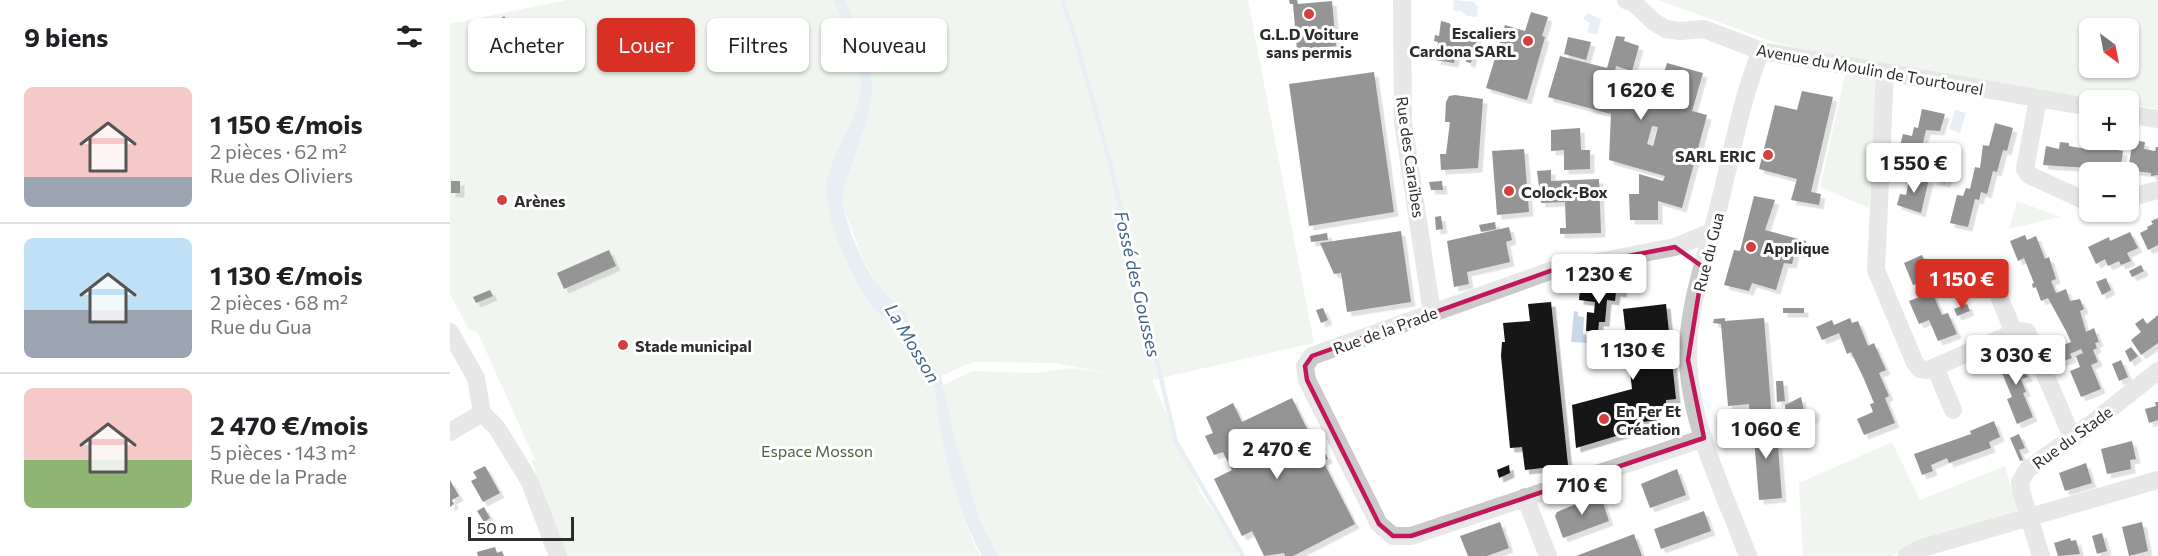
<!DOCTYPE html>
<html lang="fr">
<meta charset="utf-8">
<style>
body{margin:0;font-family:Commissioner,sans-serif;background:#f2f2f2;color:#202124;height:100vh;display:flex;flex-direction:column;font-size:22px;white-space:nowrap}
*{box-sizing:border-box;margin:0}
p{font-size:20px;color:#757577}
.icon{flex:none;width:33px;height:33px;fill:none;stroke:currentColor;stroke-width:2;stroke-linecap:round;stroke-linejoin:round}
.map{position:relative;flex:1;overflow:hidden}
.details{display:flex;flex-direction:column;background:#fff;width:450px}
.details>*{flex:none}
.banner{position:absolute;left:18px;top:18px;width:570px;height:54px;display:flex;gap:12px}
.needle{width:39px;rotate:148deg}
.tools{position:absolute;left:1629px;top:18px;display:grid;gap:12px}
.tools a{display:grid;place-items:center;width:60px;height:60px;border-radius:9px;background:#fff;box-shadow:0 2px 4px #0004;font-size:30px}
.scale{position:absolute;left:18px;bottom:15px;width:106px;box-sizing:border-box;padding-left:6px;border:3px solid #2d2d2d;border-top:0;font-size:16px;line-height:21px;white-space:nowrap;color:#2d2d2d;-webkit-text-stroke:4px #fff;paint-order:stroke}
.price{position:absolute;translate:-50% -51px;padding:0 14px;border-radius:6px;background:#fff;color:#222;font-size:20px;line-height:39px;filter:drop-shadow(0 2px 3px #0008)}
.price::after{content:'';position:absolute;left:50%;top:36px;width:18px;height:14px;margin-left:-9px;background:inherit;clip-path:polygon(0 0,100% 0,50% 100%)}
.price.active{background:#d93025;color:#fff}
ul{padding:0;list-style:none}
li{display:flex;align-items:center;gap:18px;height:150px;padding:0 24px}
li+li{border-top:2px solid #e0e0e0}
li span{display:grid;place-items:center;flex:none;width:168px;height:120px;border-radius:9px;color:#555}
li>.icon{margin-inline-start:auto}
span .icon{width:72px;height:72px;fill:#fffc;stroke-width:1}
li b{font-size:26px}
h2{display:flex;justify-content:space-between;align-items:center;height:72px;padding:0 24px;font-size:26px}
.chip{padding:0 21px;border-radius:9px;background:#fff;box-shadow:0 2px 4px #0004;font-size:21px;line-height:54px}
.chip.active{background:#d93025;color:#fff}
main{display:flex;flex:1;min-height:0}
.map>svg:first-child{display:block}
</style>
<main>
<section class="details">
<h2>9 biens<svg class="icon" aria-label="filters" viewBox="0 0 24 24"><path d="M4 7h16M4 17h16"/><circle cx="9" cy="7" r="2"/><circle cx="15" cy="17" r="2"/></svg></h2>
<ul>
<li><span style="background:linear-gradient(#f6c9c9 75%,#9aa5b1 0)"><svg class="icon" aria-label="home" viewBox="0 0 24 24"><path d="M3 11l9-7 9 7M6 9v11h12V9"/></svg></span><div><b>1 150 €/mois</b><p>2 pièces · 62 m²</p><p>Rue des Oliviers</p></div></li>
<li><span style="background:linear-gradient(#bfe0f5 60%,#9aa5b1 0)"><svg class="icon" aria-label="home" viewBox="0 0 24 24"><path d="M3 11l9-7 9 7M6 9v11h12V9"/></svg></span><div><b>1 130 €/mois</b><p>2 pièces · 68 m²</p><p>Rue du Gua</p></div></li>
<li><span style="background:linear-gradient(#f6c9c9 60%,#8fb573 0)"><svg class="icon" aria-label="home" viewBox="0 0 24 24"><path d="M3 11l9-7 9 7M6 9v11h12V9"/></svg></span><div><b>2 470 €/mois</b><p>5 pièces · 143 m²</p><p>Rue de la Prade</p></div></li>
</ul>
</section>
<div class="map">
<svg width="1708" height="556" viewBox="0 0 1708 556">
<defs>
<filter id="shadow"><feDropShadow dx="4.5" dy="4.5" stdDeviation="0" flood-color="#0004"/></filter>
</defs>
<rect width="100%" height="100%" fill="#fff"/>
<!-- green -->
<path fill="#e1e9db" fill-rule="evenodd" d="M116,0h267l29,69v22l-4,20 -18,34 -10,69 23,59 19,33 20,21 18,29 21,26 13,3 28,-14 62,2 38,-5 36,5 -54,-10 -81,-1 -32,14 -24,-32 -12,-32 -22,-21 -18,-27 -22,-57 1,-20 23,-65 6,-35 -5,-36 -22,-51h402l66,343 -162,37 50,116 44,60h-264l-20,-39 18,39h-413l-36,-96h4l-57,-127 -10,-5 -18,-34v-270z
M1208,0h500v109l-29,-5 -1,-4h-23l-220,-34 -109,-23zM1640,28h38v40h-38z
M1395,75l32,4 -8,129 -49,-21z
M1567,201l43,16 -51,12z
M1442,442l28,58 85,-34 13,46 -95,28 -30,16h-90l-4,-73z"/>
<!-- water -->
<path fill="#c9d9e7" d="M383,0h13l22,51 5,36 -6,35 -23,65 -1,20 9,29 14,31 17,24 22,21 12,32 24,32 13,60 26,85 18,35h-16c-28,-52 -40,-108 -47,-166 -6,-12 -16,-22 -24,-33 -7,-9 -12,-21 -19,-31 -6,-7 -14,-12 -19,-19 -20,-25 -47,-86 -47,-119 1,-17 12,-40 20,-55 30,-57 9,-80 -13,-133z
M1004,0l20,2 4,5 -1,10 -10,-1 -6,-5 -8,-1z
M1137,13l14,6 -4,16 -10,-3 3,-9 -7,-4z
M1505,110l11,3 -6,20 -11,-4z
M1124,311l4,1v4l6,1 -1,17 5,1 -1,8 -16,-1z
M1366,412l5,3 -2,8 -16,4 -3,-7 2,-5z"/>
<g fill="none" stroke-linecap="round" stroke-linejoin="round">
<!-- stream -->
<path stroke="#c9d9e7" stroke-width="4.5" d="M612,0l13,37 35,126 66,279 67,114"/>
</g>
<!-- building -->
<path fill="#141414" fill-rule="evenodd" filter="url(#shadow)" d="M839,0h8l1,4 34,-3 4,45 -39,4 -4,-46h-3z
M1081,12l17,5 -6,19 3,1 -18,63 -41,-12 19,-63 20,6z
M54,16l6,8 -8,7 2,3 -5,3 -9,-10z
M991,21l8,2 9,10 -1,7 12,1 1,-7 8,1 -7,28 -5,-1 1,-10 -11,-1 -2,12 -18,-3 2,-18 -4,-1 1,-6 4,1z
M1166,36l9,1 -1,4 15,5 -7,25 -16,-5 -1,5 46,12 6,-20 36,10 -11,38 15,4 -25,93 -24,-7v19h-28l-1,-26h10v-20l24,7 2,-5 -56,-16 2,-46 -63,-17 12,-41 47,12zM1202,126l6,1 -5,19 -6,-2z
M1118,37l23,5 -5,18 -22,-6z
M924,72l20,140 -85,14 -20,-142z
M1352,91l31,6 -22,95 10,2 -2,11 -28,-5 6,-21 -38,-10 16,-64 22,5z
M1005,95l28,4 -5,69 -37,2 -1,-16h6l4,-32h-5l1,-20 3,-6z
M1472,109l23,5 -5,17 -14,-1 -6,25 7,1 -3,9 -28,-3 7,-28 9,2 2,-9 4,1z
M1545,123l18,5 -6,23 -4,-1 -6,22 -4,-1 -6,23 -6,-2 -2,8 -4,-1 -7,28 -18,-4 7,-28 6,1 3,-8 4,1 5,-22 5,1 3,-23 6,1z
M1130,128l1,22h9v19l-26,1v-20l-13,1v-21z
M1683,140l12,2 -1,7 11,2 1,-4h2v28l-7,1v-3l-17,-2 1,-6 -6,-1z
M1610,142l9,1v3l23,4 1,-4 30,5 -3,21h-25l1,-7 -6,-1 -1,4 -46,-3 3,-19 13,3z
M1074,149l5,63 -32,3 -5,-64z
M1101,170v11l48,-2 2,54 -41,1v-6h6l-1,-26 -24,1 -4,-32z
M1485,173l13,4 -3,6 -12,-3z
M1460,175l19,4 -8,34 -24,-8 3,-11 6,1z
M1,181h9v12h-9z
M992,181l1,9h-12l-2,-8z
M1304,196l21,4 -10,30 41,11 -3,13 -8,-2 -3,12 -8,-1 -8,27 -24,-7 -3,8 -25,-6 10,-35 6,1z
M991,216l2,13 -7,1 -1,-13z
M1708,218v27l-10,5 -8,-17 8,-4 -1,-2 6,-3 -2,-3z
M1045,222l1,7 -15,3 -2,-7z
M1059,227l3,13 -6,2 4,20 -43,10 2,12 -15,3 -7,-46z
M951,231l10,71 -64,10 -6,-39 -7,1 -14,-31z
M1680,232l8,16 -11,5 4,8 -10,4 -2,-4 -11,5 -3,-7 -9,5 -8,-17 21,-10 1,4z
M877,233l1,7 -17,2 -1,-6z
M1575,235l2,5 9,-4 9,23 4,-2 7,22 -5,2 5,12 10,-4 4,12 10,-2 4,10 -4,2 6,21 8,-4 5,14 -4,1 2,5 -4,2 5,12 -7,3 10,24 -20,8 -11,-26 10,-4 -4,-11 7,-3 -2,-4 -11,5 2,4 -11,4 -6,-14 16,-6 -5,-11 -18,-33 -7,3 -5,-14 -3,1 -1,-4 2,-1 -10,-25 -6,3 -8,-20z
M159,250l7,16 -52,23 -7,-16z
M1472,255l10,23 -19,7 -9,-22z
M1691,265l3,6 -12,6 -3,-6z
M1656,278l5,12 -9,5 -6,-13z
M1160,283l13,2 -1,8 -6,-1 -1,9 -8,-1 -2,22h-6l-1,10 -12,-1 1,-19 7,1 1,-11 -16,-2 1,-11 30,2z
M40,290l3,6 -17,7 -3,-6z
M1482,292l10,23 6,-2 9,21 -19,7 -9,-21 -10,4 -10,-23z
M1101,302l17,163 -43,5 -3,-23 -12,1 -9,-92 1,-14h3l-2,-19 27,-2 -2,-17z
M1216,304l10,95 -10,1v8l-10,2 1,10 -21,3v7l-60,18 -4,-43 60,-16 -9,-80z
M1517,304l3,7 -13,5 -3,-7z
M873,308l5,12 -7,3 -5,-13z
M1333,308h21v5h-21z
M1708,315v28l-17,12 -10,-15 10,-8 -6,-8 8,-6 4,6z
M1275,318v3l39,-3 8,101 -22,2 -1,-17 -21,2 -7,-82 -8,-1 1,-4z
M1400,318l2,5 6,-2 10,25 6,-3 12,27 -7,3 10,23 -4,2 10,25 -31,12 -7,-16 16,-7 -3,-8 4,-1 -10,-24 -13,-27 -4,2 -8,-21 -17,7 -6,-13 16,-7 2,5z
M1681,347l7,9 -8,6 -5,-11z
M1565,350l13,27 -7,2 5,13 -3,1 10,24 -16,7 -10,-25 5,-2 -15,-36 7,-3 -1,-3z
M1671,360l7,17 -9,4 -7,-17z
M1326,381h7l2,20 -8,1z
M1351,397l3,13 -18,10 -1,-15z
M842,398l23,47 4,-2 2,5 -4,1 4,7 5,-2 2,5 -5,2 32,63 -62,32h-8l-1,-3 -20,3 -12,-25 -10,5 -28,-57 18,-9 -9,-18 -9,3 -9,-19 8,-3 -7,-16 27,-14 9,19z
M1705,402h3v18l-9,3 -4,-14 11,-3z
M1544,421l6,16 -11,5 2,6 -42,15 -2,-5 -16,7 2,6 -11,4 -8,-21 57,-20 -1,-3z
M1322,424l1,11 4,-1 5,64 -23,2 -5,-62 -10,1 -1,-13z
M1569,434l6,14 -6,2 4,10 -3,1 -10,-23z
M1682,441l4,18 -6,1 1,9 -24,5 -6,-25z
M1636,463l6,20 -27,8 -6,-18z
M1059,465l1,8 -11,5 -2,-8z
M35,466l15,27 -17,9 -12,-21 6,-3 -4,-6z
M1227,469l9,26 -36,13 -9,-24z
M0,480l9,16 -7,4 2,4 -4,3z
M1150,494l9,27 -46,17 -8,-22 2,-4z
M34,507l6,11 -6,4 -7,-11z
M1254,511l7,20 -50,18 -7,-20z
M1050,522l9,26 -22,8h-19l-8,-20z
M1692,522l6,29 -19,5 -7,-29z
M1652,533l5,18 -10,3 -5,-18z
M1184,534l8,22h-66z
M1620,538l1,3 5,-1 4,14 -22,2 -4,-13z
M45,547l2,6 5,-2 2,5h-26l-1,-4z"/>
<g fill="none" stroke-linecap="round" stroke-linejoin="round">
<!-- minor -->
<path stroke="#cacaca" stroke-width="18" d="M952,0l1,122 29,191
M1176,0l8,3 20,19 12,7 14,2 24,-2 57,22 329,56
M1435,73l-9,197 39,93 5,6 8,1 90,-39 9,1 45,105
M1588,99l-13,70 4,6 61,28
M1678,114l30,5
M1678,198l30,-8
M1547,291l17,42
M0,332l26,46 6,35 15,15 33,54 28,74
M1485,367l18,43
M0,432l32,-19
M1254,438l-293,98h-18l-14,-12 -72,-144 -2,-14 7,-10 238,-85 125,-24 36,-15
M1075,497l23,59
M1298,556c-23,-62 -57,-128 -60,-195 -2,-52 19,-106 31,-156 13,-51 22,-106 42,-154
M1457,556l12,-7 239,-69
M1591,556l-20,-65 -1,-9 7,-12 64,-46 67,-53"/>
</g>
<!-- marked area -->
<path d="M0 0H1708V556H0ZM1225,247l28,20 -15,93 16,78 -293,98h-18l-14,-12 -72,-144 -2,-14 7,-10 238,-85z" fill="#fff" fill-opacity=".55" fill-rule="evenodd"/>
<path fill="none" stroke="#c2185b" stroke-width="4.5" stroke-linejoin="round" d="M1225,247l28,20 -15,93 16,78 -293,98h-18l-14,-12 -72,-144 -2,-14 7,-10 238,-85z"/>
<!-- markers -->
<g fill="#d24140" stroke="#fff" stroke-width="2">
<circle cx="859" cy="14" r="6"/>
<circle cx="1078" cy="41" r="6"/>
<circle cx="1318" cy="155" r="6"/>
<circle cx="1059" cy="191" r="6"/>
<circle cx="52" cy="200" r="6"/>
<circle cx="1301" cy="247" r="6"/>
<circle cx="173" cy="345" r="6"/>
<circle cx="1154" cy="419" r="6"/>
</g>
<g text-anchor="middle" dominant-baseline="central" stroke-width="6" stroke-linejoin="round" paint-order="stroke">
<!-- poi labels -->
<g font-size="16" font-weight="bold" fill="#2d2d2d" stroke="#fff" text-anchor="start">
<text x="1066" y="32" text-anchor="end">Escaliers<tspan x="1066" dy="18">Cardona SARL</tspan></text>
<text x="859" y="33" text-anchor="middle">G.L.D Voiture<tspan x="859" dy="18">sans permis</tspan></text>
<text x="1306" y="155" text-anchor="end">SARL ERIC</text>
<text x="1071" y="191">Colock-Box</text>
<text x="64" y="200">Arènes</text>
<text x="1313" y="247">Applique</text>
<text x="185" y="345">Stade municipal</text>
<text x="1166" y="410">En Fer Et<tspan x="1166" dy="18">Création</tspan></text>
</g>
<!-- street labels -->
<g font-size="16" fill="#2d2d2d" stroke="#fff">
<text transform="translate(1420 69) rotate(10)">Avenue du Moulin de Tourtourel</text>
<text transform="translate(961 157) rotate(82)">Rue des Caraïbes</text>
<text transform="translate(1258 252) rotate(-76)">Rue du Gua</text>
<text transform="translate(935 330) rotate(-20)">Rue de la Prade</text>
<text transform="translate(1622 437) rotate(-36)">Rue du Stade</text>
</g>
<!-- park labels -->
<g font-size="16" fill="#4d633f" stroke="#fff">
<text x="367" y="450">Espace Mosson</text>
</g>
<!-- water labels -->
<g font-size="18" font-style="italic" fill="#446686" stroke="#fff">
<text transform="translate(688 284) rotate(77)">Fossé des Gousses</text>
<text transform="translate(463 343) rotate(59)">La Mosson</text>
</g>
</g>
</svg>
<div class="tools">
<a><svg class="needle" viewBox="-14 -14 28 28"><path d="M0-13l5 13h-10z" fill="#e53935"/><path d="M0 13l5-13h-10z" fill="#757577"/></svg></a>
<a>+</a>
<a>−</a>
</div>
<div class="scale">50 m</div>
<b class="price" style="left:1191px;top:121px">1 620 €</b>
<b class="price" style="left:1464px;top:194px">1 550 €</b>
<b class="price" style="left:1149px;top:305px">1 230 €</b>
<b class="price active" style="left:1512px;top:310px">1 150 €</b>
<b class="price" style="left:1183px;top:381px">1 130 €</b>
<b class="price" style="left:1566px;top:386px">3 030 €</b>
<b class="price" style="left:1316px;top:460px">1 060 €</b>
<b class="price" style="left:827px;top:480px">2 470 €</b>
<b class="price" style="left:1132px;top:516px">710 €</b>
<div class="banner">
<a class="chip">Acheter</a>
<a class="chip active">Louer</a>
<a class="chip">Filtres</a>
<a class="chip">Nouveau</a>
</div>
</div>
</main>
